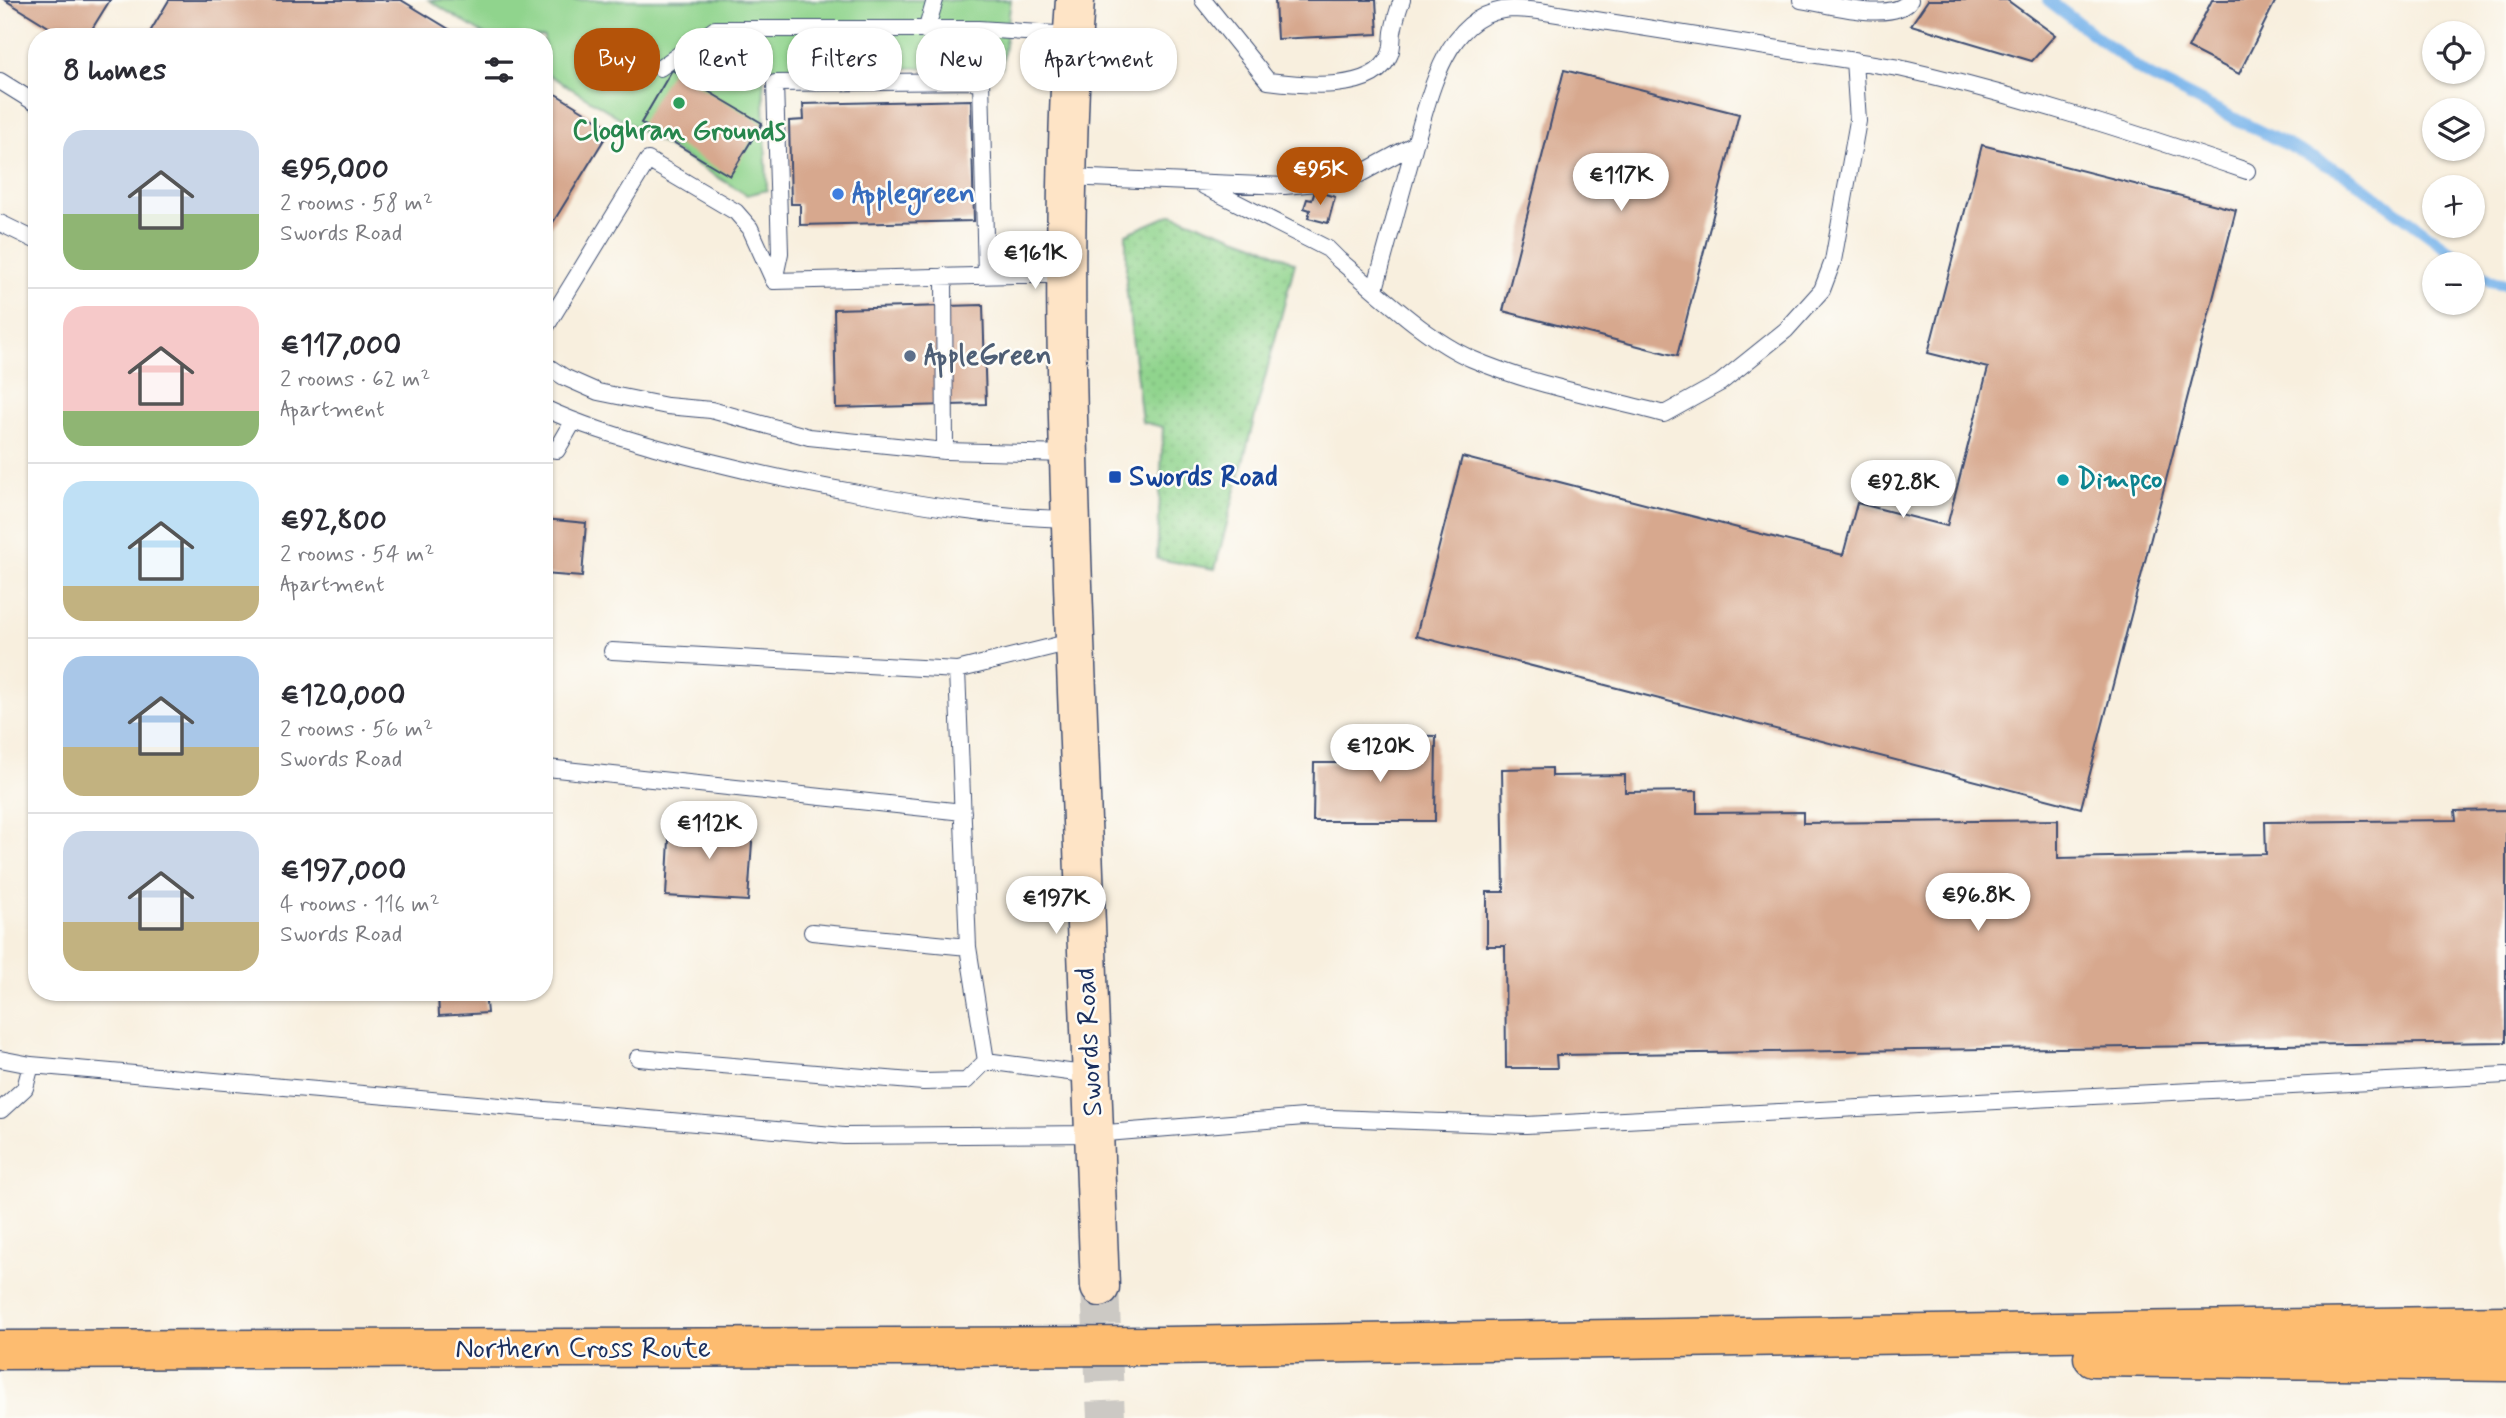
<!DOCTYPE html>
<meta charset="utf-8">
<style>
body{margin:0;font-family:Mynerve,sans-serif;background:#f7f7f7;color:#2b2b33;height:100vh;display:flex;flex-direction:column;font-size:26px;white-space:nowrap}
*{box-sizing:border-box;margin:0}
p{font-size:23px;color:#7c7c81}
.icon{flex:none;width:38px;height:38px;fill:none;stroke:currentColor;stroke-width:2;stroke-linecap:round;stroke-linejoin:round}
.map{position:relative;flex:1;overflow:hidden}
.side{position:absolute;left:28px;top:28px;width:525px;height:973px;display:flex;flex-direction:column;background:#fff;border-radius:28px;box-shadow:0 2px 5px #0004}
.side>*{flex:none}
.guide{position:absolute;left:574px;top:28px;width:665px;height:63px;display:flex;gap:14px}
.tools{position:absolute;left:2422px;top:21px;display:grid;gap:14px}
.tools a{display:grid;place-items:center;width:63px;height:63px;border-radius:50%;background:#fff;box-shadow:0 2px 5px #0004;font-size:35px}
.price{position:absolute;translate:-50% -60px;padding:0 16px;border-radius:24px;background:#fff;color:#222;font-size:23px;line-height:46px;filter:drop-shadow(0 2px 4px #0008)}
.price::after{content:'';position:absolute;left:50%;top:42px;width:21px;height:16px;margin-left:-10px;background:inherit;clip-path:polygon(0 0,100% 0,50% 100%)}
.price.current{background:#b45309;color:#fff}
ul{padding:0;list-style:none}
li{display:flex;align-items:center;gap:21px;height:175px;padding:0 35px}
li+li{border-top:2px solid #e1e1e2}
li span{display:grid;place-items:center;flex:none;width:196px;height:140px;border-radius:21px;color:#555}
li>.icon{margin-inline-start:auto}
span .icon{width:84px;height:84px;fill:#fffc;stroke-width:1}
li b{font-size:30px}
h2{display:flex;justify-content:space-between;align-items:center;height:84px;padding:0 35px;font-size:30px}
.chip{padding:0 24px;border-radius:28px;background:#fff;box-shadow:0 2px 5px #0004;font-size:24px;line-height:63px}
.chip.current{background:#b45309;color:#fff}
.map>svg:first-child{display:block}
</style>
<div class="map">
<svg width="2506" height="1418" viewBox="0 0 2506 1418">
<defs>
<pattern id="grass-dots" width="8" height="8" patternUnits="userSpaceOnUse" patternTransform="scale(1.75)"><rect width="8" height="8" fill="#90d48d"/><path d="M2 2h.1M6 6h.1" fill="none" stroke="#7cb67c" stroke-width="1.8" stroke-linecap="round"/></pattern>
</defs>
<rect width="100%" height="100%" fill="#fdfcf7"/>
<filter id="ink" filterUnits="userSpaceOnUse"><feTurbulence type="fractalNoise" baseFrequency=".0143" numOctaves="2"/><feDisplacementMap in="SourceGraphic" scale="14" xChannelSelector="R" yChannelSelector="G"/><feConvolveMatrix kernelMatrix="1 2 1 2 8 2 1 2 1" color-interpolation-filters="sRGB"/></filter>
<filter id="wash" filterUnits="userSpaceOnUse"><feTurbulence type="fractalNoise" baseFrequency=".00686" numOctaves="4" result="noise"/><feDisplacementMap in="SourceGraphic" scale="28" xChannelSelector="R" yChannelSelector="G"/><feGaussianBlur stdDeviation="1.57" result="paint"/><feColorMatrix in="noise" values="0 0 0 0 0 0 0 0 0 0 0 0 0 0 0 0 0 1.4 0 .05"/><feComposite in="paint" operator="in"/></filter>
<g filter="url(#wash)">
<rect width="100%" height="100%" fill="#f8efde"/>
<!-- grass -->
<path fill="url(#grass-dots)" stroke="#568276" stroke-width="2" d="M1172,214l91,33 32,16 -80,306 -58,-10 6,-132 -21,-5 -16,-137v-51z"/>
<!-- park -->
<path fill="#90d48d" stroke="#568276" stroke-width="2" d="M429,0h582l-9,68h-239l4,122 -20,5 -203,-123v-35h-56z"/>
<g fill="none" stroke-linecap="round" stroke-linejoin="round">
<!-- stream -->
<path stroke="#7ab5eb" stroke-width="12" d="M2048,0l96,73 203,102 121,89
M2473,268l17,13 16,3"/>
</g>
<g id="blocks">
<!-- building -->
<path fill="#d7a88e" d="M5,0h105l-23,37h-22z
M169,0h232l61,37h-315z
M1275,0h101l2,34 -101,5z
M1928,0h79l48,35 -23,26 -121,-36z
M2212,0h64l-37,74 -51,-26z
M672,70l90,53 -32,53 -89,-53z
M1564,70l175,44 -62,242 -174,-45z
M544,87l67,41 -67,109z
M971,100l3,121 -174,4v-21h-9l-2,-83 15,-1 -1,-16z
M1982,145l254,65 -155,598 -665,-172 46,-179 381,98 14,-52 90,23 41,-158 -60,-15z
M1315,191l20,6 -7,26 -20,-5 2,-8 -6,-2 3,-9 5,1z
M983,305l3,99 -150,4 -2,-99z
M544,519l42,4 -4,54 -38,-3z
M1378,735l58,1 -1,85h-122l1,-58h64z
M1552,768v8l73,-1v17l72,-1v22l106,-1v11l255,-3v38l208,-4 -1,-32 191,-2 -1,-9 51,-1v232l-950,13 1,13h-51l-1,-122h-18v-54h17l-2,-123z
M670,821l83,6 -5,74 -82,-5z
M438,992h47l2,21 -48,3z"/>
</g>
</g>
<g filter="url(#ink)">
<use href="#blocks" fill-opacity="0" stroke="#3c4c71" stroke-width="2"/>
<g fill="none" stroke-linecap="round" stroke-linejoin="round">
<!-- secondary-tunnel -->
<path stroke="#ccc9c4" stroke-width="38" stroke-dasharray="38 19" stroke-linecap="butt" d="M1100,1287l6,131"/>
<defs>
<path id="lane" d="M1203,0l65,81c33,4 107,13 122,-27 3,-7 2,-15 3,-22 2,-11 5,-22 9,-32
M1801,0c27,4 92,24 109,0
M926,31l9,-31
M660,68l55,-39h263l94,6
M0,81l37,23
M1066,177l219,9 43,-4 32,-8 55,-30c16,-50 30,-132 97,-135 9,0 18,1 27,2l360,57c119,27 233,64 348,103
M1204,186l124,63 11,11c39,32 88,80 133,99 60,26 129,38 192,55l56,-31 66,-53 36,-40 11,-29 25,-140 -4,-61
M0,223l37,18
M944,276l1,175
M774,281l6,-28 -5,-170 206,-2 5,194
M774,281l241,-6h50
M1375,289l40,-145
M544,330l104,-170 88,52 14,16 24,53
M544,364l20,13 34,15 69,14 44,4 98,27 136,14 124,3
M544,408c36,17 73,28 111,39 67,19 135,34 203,46 71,13 141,25 212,26
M544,448l13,2 16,-28
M612,651l345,19
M547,768l416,44
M812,932l156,15 18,114 105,14
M968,947l-11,-277 118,-29
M638,1058l285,24 43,-1 20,-20
M0,1059l31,6 813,71 250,-2 210,-17 222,8 980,-50
M1,1110l24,-22 6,-23"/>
<path id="secondary" d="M1075,0c-15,213 -8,427 0,640 8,216 17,431 25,647"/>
<path id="highway" d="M0,1350l1167,-4 1339,-21
M2093,1357l413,5"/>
</defs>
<!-- lane casing -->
<use href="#lane" stroke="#3c4c71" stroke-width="18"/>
<!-- secondary casing -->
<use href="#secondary" stroke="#3c4c71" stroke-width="41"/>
<!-- highway casing -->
<use href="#highway" stroke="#3c4c71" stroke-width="41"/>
<!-- lane -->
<use href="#lane" stroke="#fff" stroke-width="16"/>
<!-- secondary -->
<use href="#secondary" stroke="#fee4c6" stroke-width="38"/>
<!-- highway -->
<use href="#highway" stroke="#fdbc70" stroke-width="38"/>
</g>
</g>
<!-- markers -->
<circle fill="#2e9e5b" stroke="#fdfcf7" stroke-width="2.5" cx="679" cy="103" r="7"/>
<circle fill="#3f7fe0" stroke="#fdfcf7" stroke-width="2.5" cx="838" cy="194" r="7"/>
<circle fill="#5c6f8a" stroke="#fdfcf7" stroke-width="2.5" cx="910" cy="356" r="7"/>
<rect fill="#1a4fb4" stroke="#fdfcf7" stroke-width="2.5" x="1108" y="470" width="14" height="14" rx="3.5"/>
<circle fill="#0f9aa8" stroke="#fdfcf7" stroke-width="2.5" cx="2063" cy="480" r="7"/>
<g text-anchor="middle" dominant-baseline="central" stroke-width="5" stroke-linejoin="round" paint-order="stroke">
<!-- leisure labels -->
<g font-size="28" font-weight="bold" fill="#27864d" stroke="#fdfcf7">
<text x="679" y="131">Cloghran Grounds</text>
</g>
<!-- shop labels -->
<g font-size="28" font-weight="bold" fill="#366cbe" stroke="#fdfcf7" text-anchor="start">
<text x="852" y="194">Applegreen</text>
</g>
<!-- service labels -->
<g font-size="28" font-weight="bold" fill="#4e5e75" stroke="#fdfcf7" text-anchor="start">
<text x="924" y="356">AppleGreen</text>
</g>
<!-- transit labels -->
<g font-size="28" font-weight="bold" fill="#164399" stroke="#fdfcf7" text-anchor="start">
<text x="1129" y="477">Swords Road</text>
</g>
<!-- culture labels -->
<g font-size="28" font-weight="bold" fill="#0d838f" stroke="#fdfcf7" text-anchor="start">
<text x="2077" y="480">Dimpco</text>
</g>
<!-- street labels -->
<g font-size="28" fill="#1b2f5e" stroke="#fdfcf7">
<text transform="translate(1090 1042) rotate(-93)">Swords Road</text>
<text x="583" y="1349">Northern Cross Route</text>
</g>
</g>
</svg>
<div class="tools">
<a><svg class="icon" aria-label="locate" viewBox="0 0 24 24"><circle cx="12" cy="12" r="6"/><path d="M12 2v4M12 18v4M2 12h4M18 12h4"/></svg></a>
<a><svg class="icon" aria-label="layers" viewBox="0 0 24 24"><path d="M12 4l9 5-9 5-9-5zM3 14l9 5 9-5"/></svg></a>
<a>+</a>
<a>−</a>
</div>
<b class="price current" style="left:1320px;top:207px">€95K</b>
<b class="price" style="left:1621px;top:213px">€117K</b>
<b class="price" style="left:1035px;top:291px">€161K</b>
<b class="price" style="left:1903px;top:520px">€92.8K</b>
<b class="price" style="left:1380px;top:784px">€120K</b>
<b class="price" style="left:709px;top:861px">€112K</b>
<b class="price" style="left:1978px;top:933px">€96.8K</b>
<b class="price" style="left:1056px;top:936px">€197K</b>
<div class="guide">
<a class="chip current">Buy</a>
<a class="chip">Rent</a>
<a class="chip">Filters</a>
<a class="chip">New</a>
<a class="chip">Apartment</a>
</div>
<section class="side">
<h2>8 homes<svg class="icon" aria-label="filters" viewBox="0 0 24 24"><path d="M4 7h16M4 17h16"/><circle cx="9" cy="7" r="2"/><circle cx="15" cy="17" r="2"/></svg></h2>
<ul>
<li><span style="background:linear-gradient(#c9d6e8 60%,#8fb573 0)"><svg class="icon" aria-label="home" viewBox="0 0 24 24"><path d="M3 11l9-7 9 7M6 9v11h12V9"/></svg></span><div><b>€95,000</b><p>2 rooms · 58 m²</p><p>Swords Road</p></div></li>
<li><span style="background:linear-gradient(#f6c9c9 75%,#8fb573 0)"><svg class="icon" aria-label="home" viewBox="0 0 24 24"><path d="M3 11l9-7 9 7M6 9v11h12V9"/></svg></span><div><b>€117,000</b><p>2 rooms · 62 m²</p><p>Apartment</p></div></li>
<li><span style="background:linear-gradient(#bfe0f5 75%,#c2b280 0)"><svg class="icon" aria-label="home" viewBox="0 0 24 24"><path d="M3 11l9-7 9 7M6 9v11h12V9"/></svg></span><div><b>€92,800</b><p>2 rooms · 54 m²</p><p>Apartment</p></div></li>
<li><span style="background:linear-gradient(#a9c7e8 65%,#c2b280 0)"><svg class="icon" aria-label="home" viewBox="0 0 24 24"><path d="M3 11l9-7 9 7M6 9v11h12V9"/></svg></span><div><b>€120,000</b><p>2 rooms · 56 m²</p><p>Swords Road</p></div></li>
<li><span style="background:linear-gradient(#c9d6e8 65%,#c2b280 0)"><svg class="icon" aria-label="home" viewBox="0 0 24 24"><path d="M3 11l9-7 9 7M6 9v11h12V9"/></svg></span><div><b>€197,000</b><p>4 rooms · 116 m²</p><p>Swords Road</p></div></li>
</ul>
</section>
</div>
